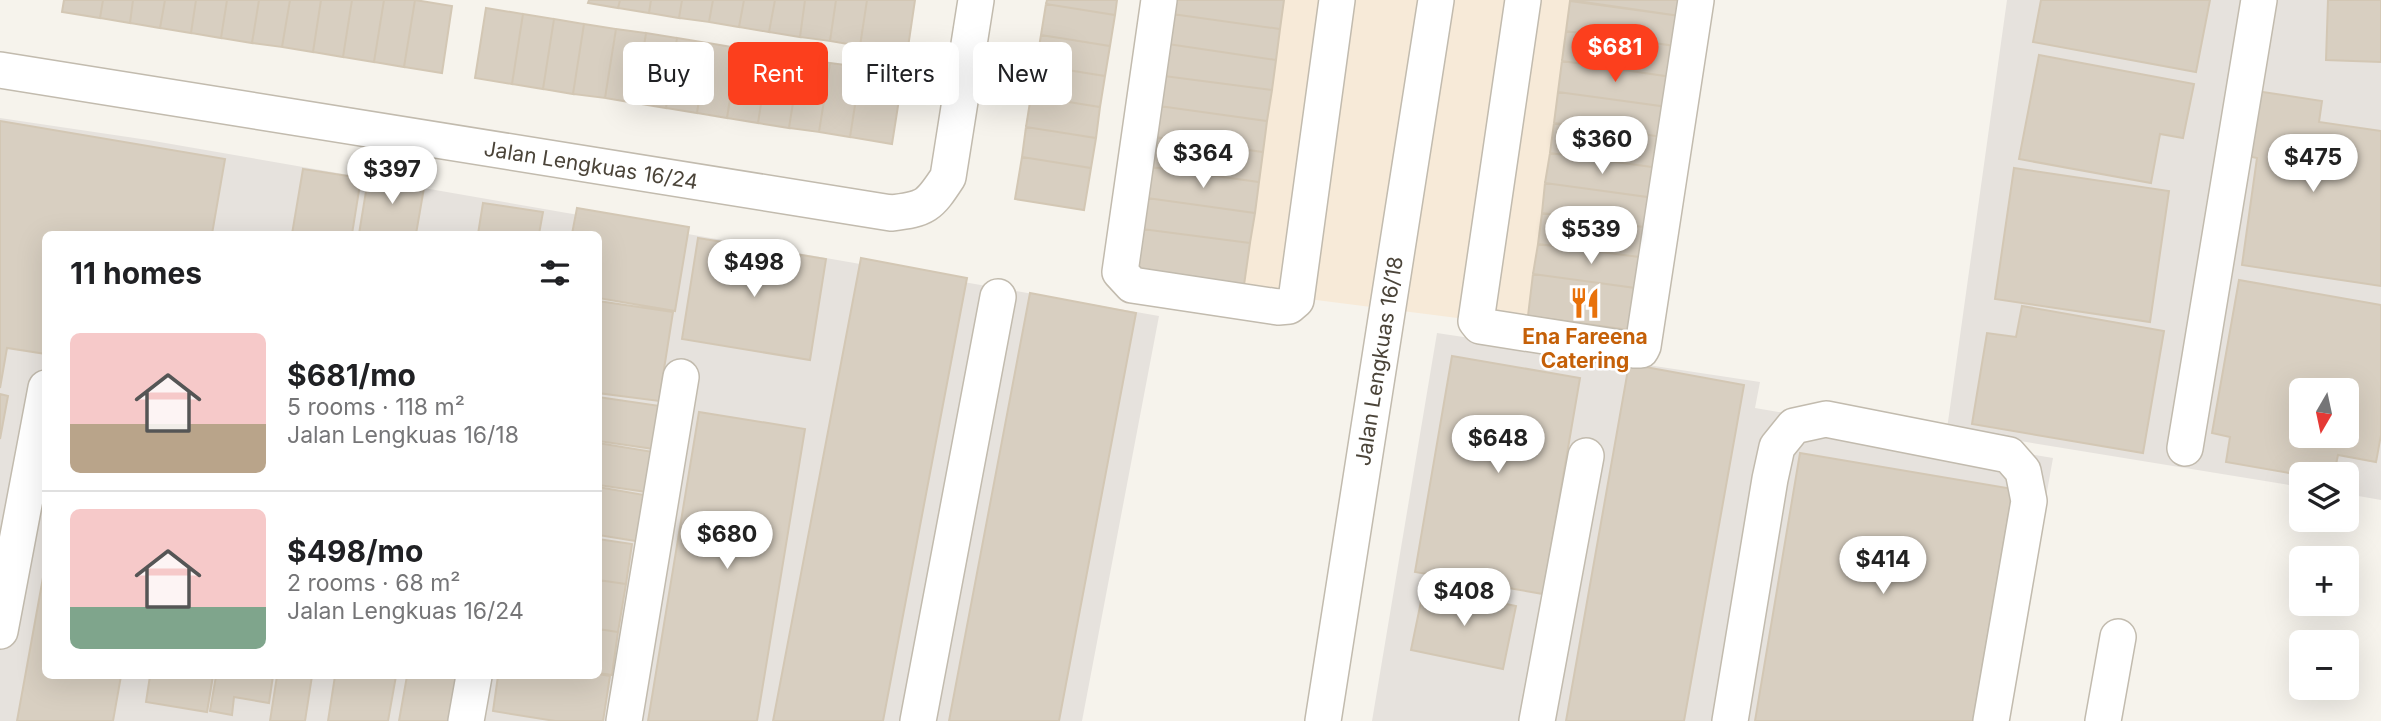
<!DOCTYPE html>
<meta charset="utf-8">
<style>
body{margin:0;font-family:Inter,sans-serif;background:#f6f6f6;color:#202124;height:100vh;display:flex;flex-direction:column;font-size:26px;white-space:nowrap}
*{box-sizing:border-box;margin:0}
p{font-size:23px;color:#757577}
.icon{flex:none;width:38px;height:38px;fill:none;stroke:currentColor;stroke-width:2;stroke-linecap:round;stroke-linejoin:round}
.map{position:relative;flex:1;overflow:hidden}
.sheet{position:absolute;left:42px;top:231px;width:560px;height:448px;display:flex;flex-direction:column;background:#fff;border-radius:10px;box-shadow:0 7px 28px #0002}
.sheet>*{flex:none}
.guide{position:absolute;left:623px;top:42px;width:665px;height:63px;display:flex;gap:14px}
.needle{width:46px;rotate:189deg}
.buttons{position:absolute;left:2289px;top:378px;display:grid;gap:14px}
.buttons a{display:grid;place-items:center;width:70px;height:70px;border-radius:10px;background:#fff;box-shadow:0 7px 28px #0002;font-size:35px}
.price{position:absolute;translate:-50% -60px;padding:0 16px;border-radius:24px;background:#fff;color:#222;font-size:23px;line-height:46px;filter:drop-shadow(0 2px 4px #0008)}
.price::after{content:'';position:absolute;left:50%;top:42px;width:21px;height:16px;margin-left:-10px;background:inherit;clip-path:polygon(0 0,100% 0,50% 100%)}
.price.current{background:#fc3f1d;color:#fff}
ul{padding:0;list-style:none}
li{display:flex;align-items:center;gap:21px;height:175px;padding:0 28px}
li+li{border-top:2px solid #e0e0e0}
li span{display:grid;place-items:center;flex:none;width:196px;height:140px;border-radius:10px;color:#555}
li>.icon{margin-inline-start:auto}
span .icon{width:84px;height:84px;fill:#fffc;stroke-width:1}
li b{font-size:30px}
h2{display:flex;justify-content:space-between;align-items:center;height:84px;padding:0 28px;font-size:30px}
.tag{padding:0 24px;border-radius:10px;background:#fff;box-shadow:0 7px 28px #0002;font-size:24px;line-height:63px}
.tag.current{background:#fc3f1d;color:#fff}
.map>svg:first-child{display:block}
</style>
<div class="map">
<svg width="2381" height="721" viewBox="0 0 2381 721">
<rect width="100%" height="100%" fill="#f6f3ec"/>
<!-- commercial -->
<path fill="#f7ead8" d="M1172,0h511l-53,340 -353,-45 -145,-22z"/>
<!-- industrial -->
<path fill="#e6e2dd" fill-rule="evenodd" d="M2007,0h374v500l-34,-6v-20h-46v13l-354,-58zM2301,390h46v46h-46z
M0,118l148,22 1011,176 -77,405h-1082zM46,234h552v442h-552z
M1437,333l323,49 -5,26 298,50 -47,263h-634z"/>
<!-- building -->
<path fill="#d8cfc1" stroke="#d3c7b4" stroke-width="2" fill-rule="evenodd" d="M64,0h39l-3,18 -38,-6z
M103,0h30l-3,23 -30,-5z
M133,0h32l-5,28 -30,-5z
M165,0h31l-5,33 -31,-5z
M196,0h31l-6,38 -30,-5z
M227,0h32l-7,43 -31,-5z
M259,0h31l-8,47 -30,-4z
M290,0h31l-8,52 -31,-5z
M321,0h31l-9,57 -30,-5z
M352,0h32l-10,62 -31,-5z
M384,0h31l-11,67 -30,-5z
M415,0l37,6 -10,67 -38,-6z
M589,0h31l-2,8 -30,-5z
M620,0h31l-2,13 -31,-5z
M651,0h31l-3,18 -30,-5z
M682,0h31l-4,22 -30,-4z
M713,0h31l-5,27 -30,-5z
M744,0h31l-6,32 -30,-5z
M775,0h30l-5,37 -31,-5z
M805,0h31l-6,41 -30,-4z
M836,0h31l-7,46 -30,-5z
M867,0h48l-8,54 -47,-8z
M1047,0h70l-2,15 -69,-11z
M1174,0h110l-4,29 -108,-15z
M1570,0h112l-2,16z
M2041,0h169l-14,72 -163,-30z
M2328,0h53v62l-55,-2z
M1570,1l110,15 -4,30 -110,-15z
M1046,4l69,11 -5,31 -69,-11z
M486,8l37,6 -11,70 -37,-6z
M523,14l31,5 -11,70 -31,-5z
M1172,14l108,15 -4,31 -108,-16z
M554,19l30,5 -11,70 -30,-5z
M584,24l32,5 -11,69 -32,-4z
M616,29l30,4 -11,70 -30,-5z
M1566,31l110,15 -4,31 -110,-16z
M646,33l31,5 -11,70 -31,-5z
M1041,35l69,11 -5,30 -69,-11z
M677,38l31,5 -11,70 -31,-5z
M708,43l30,5 -11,70 -30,-5z
M1168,44l108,16 -4,30 -108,-14z
M738,48l31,5 -11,70 -31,-5z
M769,53l31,5 -11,70 -31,-5z
M2039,55l155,29 -11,54 -23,-4 -9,49 -132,-24z
M800,58l30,5 -11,69 -30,-4z
M1562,61l110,16 -4,30 -110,-15z
M830,63l31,4 -11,70 -31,-5z
M1036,65l69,11 -5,31 -69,-11z
M861,67l42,7 -11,70 -42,-7z
M1164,76l108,14 -5,31 -108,-15z
M2256,91l66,10 -3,21 62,9v155l-139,-21 15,-107 -10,-2z
M1558,92l110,15 -4,30 -110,-14z
M1031,96l69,11 -4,31 -70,-11z
M1159,106l108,15 -4,31 -108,-15z
M0,121l225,38 -13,75h-166v120l-39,-6 -7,40z
M1554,123l110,14 -5,31 -109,-15z
M1026,127l70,11 -5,30 -69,-11z
M1155,137l108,15 -4,30 -108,-15z
M1550,153l109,15 -4,30 -110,-15z
M1022,157l69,11 -7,42 -69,-11z
M1151,167l108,15 -4,31 -108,-15z
M2014,168l155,23 -19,131 -155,-23z
M303,169l58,9 -9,56h-60z
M369,173l56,9 -9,52h-57z
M1545,183l110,15 -4,30 -109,-15z
M1147,198l108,15 -5,30 -108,-14z
M483,203l60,9 -4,22h-61z
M577,208l112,19 -14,84 -77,-13v-64h-26z
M1542,213l109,15 -4,30 -109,-14z
M1142,229l108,14 -6,42 -108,-15z
M698,238l128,21 -16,101 -128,-21z
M1538,244l109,14 -4,31 -110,-15z
M861,258l106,20 -84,443h-110z
M1533,274l110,15 -6,42 -109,-15z
M2239,280l142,25v130l-5,27 -38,-7 -4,19 -33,1 -75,-13 4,-25 -18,-4zM2301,390h46v46h-46z
M1030,293l106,20 -77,408h-110z
M598,301l75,11 -14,89 -61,-8z
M2022,306l142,25 -21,122 -171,-29 15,-91 29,4z
M1452,356l128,22 -37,216 -128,-22z
M1629,364l115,21 -60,336h-118z
M0,394l8,2 -8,43z
M598,397l62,9 -6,43 -56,-8z
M699,412l106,17 -48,292h-109z
M598,443l55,9 -6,40 -49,-7z
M1800,453l213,36 -40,232h-218z
M598,487l46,8 -8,46 -38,-6z
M598,539l34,5 -6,40 -28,-4z
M46,561v115h75l-8,45h-96z
M598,580l28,4 -8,48 -20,-3z
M1424,587l92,19 -13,63 -92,-19z
M598,629l20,3 -6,43 -14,-2z
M598,674l12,2 -7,45h-48l-62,-10 5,-35z
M150,676h63l-6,36 -61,-10z
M216,676h57l-4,27 -35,-6 -2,18 -22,-4z
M277,676h35l-7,45h-35z
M335,676h61l-8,45h-60z
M407,676h35l14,2 -7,43h-50z"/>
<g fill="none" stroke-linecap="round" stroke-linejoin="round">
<defs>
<path id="minor" d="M1159,0l-39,272 12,13 146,22 11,-1 7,-6 41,-300
M1523,0l-47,321 4,5 154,24h7l2,-4 53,-346
M0,70l891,143c35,-4 38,-7 57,-36l28,-177
M2185,448l74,-448
M0,631l46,-243
M466,721l8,-45
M624,721l57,-344
M918,721l80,-424
M1323,721l113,-721
M1537,721l49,-265
M1730,721l40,-242 7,-32 17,-21 32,-7 183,36 14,16 6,30 -38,220
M2103,721l15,-84"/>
</defs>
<!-- minor casing -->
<use href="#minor" stroke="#c2bbae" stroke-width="38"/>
<!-- minor -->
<use href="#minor" stroke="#fff" stroke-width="35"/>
</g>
<!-- icons -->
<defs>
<symbol id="restaurant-bare" viewBox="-9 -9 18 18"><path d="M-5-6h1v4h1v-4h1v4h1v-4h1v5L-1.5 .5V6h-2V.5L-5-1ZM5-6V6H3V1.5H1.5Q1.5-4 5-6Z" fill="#e8710a" stroke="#fff" stroke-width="2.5" paint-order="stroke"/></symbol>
</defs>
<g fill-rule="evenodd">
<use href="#restaurant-bare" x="1563" y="281" width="44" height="44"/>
</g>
<g text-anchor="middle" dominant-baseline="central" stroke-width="5" stroke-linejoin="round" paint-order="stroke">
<!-- street labels -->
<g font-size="21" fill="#4b4439" stroke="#fff">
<text transform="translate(591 165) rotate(9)">Jalan Lengkuas 16/24</text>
<text transform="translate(1379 361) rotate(-81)">Jalan Lengkuas 16/18</text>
</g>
<!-- food labels -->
<g font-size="21" font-weight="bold" fill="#c56008" stroke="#fff">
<text x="1585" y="336">Ena Fareena<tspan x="1585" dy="24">Catering</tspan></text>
</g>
</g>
</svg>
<div class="buttons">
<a><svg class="needle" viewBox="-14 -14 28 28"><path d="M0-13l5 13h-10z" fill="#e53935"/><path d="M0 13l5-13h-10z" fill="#757577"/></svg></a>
<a><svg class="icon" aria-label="layers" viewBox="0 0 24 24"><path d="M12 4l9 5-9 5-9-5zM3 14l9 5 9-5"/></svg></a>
<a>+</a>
<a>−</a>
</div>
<b class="price current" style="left:1615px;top:84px">$681</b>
<b class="price" style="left:1602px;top:176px">$360</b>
<b class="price" style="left:1203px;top:190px">$364</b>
<b class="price" style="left:2313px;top:194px">$475</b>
<b class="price" style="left:392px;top:206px">$397</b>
<b class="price" style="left:1591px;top:266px">$539</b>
<b class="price" style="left:754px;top:299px">$498</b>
<b class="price" style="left:1498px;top:475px">$648</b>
<b class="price" style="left:727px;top:571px">$680</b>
<b class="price" style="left:1883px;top:596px">$414</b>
<b class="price" style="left:1464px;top:628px">$408</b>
<div class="guide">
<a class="tag">Buy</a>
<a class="tag current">Rent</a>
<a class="tag">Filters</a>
<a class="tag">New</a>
</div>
<section class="sheet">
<h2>11 homes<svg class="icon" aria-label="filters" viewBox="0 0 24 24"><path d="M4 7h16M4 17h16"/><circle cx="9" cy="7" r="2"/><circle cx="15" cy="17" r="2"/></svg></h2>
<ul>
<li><span style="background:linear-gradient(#f6c9c9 65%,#b9a48a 0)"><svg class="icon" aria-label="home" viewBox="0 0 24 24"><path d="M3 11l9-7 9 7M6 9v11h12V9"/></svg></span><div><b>$681/mo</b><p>5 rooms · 118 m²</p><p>Jalan Lengkuas 16/18</p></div></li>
<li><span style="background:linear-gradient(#f6c9c9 70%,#7fa58c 0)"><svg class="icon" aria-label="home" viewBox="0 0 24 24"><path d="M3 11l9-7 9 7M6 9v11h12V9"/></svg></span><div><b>$498/mo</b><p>2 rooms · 68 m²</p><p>Jalan Lengkuas 16/24</p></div></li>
</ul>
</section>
</div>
